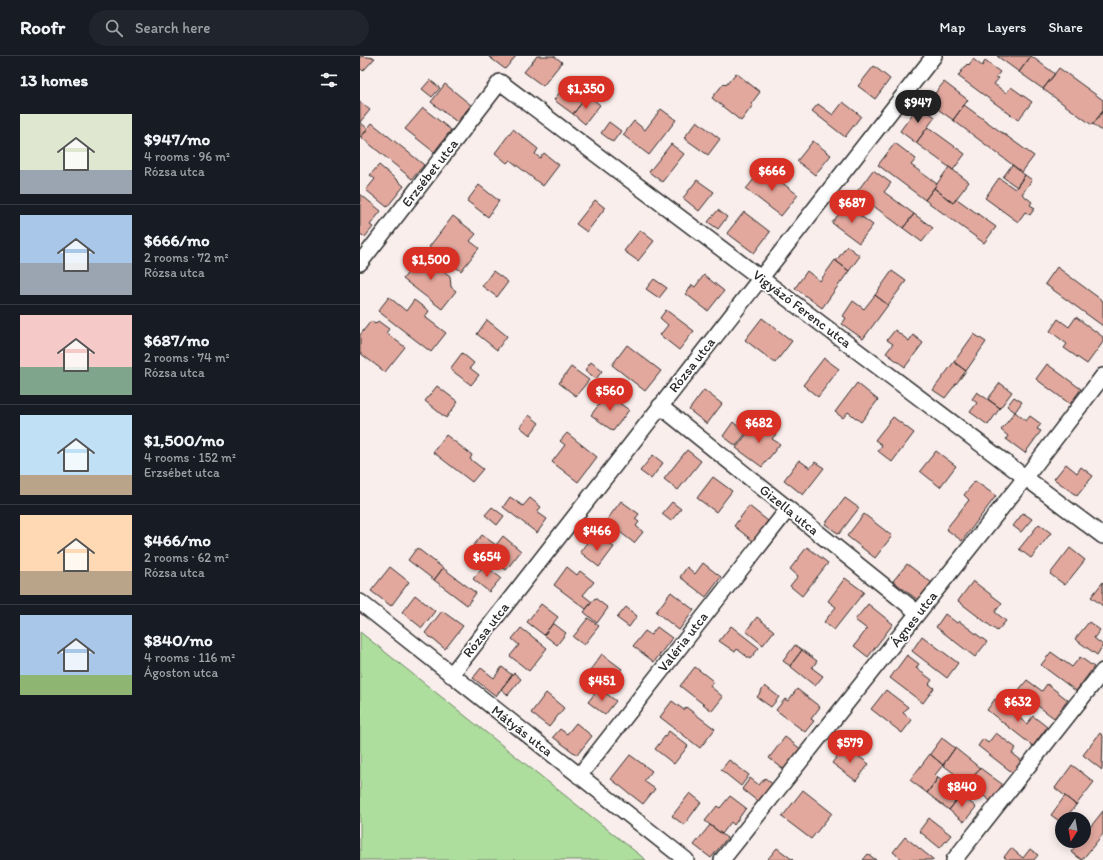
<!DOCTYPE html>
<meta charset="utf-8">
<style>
body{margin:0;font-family:Itim,sans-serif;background:#20242c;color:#f1f3f6;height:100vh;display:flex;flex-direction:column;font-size:15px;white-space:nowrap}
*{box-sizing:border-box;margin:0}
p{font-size:13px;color:#9ea1a6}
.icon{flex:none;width:22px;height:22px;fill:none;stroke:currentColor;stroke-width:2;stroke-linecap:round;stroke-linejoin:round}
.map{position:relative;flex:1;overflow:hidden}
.panel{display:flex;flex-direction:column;background:#171b24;width:360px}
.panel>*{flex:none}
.needle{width:26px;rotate:191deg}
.fabs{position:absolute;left:695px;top:756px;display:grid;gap:8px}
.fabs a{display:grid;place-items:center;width:36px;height:36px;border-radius:50%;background:#171b24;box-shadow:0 2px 10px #0003;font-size:20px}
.price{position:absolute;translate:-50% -34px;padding:0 9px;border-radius:14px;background:#d93025;color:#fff;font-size:13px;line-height:26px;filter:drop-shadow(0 1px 2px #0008)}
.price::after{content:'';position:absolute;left:50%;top:24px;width:12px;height:9px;margin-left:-6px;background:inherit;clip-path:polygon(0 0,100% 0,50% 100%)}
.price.selected{background:#222;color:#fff}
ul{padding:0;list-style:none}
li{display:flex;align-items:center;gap:12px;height:100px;padding:0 20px}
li+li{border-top:1px solid #363941}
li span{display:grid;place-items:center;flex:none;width:112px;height:80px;border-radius:0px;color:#555}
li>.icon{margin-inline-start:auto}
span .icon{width:48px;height:48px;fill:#fffc;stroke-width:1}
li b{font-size:17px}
h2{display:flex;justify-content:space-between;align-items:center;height:48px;padding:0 20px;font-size:17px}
header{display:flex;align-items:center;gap:24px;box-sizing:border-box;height:56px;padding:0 20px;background:#171b24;border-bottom:1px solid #363941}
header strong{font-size:19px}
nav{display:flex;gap:22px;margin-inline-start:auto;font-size:14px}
.search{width:280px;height:36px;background:#20242c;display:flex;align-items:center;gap:10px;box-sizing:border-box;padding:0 14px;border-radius:22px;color:#9ea1a6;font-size:15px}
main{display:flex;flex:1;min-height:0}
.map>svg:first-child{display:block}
</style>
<header>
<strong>Roofr</strong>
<div class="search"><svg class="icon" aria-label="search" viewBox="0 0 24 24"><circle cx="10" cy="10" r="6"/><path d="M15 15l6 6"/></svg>Search here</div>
<nav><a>Map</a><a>Layers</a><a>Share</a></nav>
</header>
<main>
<section class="panel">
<h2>13 homes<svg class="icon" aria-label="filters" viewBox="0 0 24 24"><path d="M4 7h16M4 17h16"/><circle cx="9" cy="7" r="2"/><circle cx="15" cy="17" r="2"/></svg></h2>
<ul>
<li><span style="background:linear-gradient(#dfe7d0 70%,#9aa5b1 0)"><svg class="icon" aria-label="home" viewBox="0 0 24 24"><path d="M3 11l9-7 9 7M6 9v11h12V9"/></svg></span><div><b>$947/mo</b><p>4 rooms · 96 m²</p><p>Rózsa utca</p></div></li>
<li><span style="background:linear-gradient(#a9c7e8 60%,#9aa5b1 0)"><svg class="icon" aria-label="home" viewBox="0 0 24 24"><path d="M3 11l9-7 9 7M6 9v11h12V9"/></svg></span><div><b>$666/mo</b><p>2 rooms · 72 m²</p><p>Rózsa utca</p></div></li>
<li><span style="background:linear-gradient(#f6c9c9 65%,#7fa58c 0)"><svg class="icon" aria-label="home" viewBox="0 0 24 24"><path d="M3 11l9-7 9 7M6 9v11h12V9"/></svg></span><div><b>$687/mo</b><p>2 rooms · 74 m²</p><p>Rózsa utca</p></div></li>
<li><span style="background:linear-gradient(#bfe0f5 75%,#b9a48a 0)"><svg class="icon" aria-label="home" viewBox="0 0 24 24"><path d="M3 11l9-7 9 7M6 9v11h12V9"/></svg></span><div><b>$1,500/mo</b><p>4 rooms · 152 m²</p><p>Erzsébet utca</p></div></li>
<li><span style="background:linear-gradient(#ffd9b3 70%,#b9a48a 0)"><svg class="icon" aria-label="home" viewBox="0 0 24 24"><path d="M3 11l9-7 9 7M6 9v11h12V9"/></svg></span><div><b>$466/mo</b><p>2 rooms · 62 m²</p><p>Rózsa utca</p></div></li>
<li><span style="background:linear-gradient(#a9c7e8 75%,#8fb573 0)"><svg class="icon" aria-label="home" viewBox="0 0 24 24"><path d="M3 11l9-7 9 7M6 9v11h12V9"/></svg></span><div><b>$840/mo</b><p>4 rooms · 116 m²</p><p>Ágoston utca</p></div></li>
</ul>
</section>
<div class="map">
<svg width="743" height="804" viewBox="0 0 743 804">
<rect width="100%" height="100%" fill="#f9eeec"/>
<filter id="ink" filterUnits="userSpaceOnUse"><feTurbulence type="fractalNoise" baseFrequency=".025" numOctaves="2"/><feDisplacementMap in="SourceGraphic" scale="8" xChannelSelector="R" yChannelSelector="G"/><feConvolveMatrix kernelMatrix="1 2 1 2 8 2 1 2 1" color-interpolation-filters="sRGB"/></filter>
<g filter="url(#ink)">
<!-- green -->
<path fill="#aede9d" stroke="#6c8464" d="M0,576l286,228h-286z"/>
<!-- building -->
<path fill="#e2a89e" stroke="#2b2b2b" d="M0,0l15,2 -12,13 -3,-3z
M128,0h28l-11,13z
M177,0h17l8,6 -19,24 -19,-14z
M637,0h34l-12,16z
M671,0l24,18 -12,15 -24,-17z
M613,3l9,7 3,-5 15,11 -4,5 3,1 -5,6 12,9 5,-6 21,15 -14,18 -60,-44 9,-12 2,2z
M514,10l16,13 -15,20 -17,-13z
M699,12l44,32v11l-11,14 -49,-36z
M376,17l24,19 -9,12 2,1 -12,16 -29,-23 12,-15 2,2z
M70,24l10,8 -8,9 -10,-8z
M209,24l19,15 -15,19 -19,-14z
M584,26l24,18 -15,20 -25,-18z
M85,28l26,21 -14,17 -26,-20z
M228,39l12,10 -15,19 -12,-10z
M0,46l10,8 -10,12z
M483,46l18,14 -16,21 -33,-26 6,-7 15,11z
M559,49l16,12 -19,26 -16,-12z
M604,49l70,51 -12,16 -69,-52z
M63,52l28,22 -17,22 -29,-23z
M301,53l15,11 -27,35 -26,-20 11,-14 11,9z
M743,55v21l-10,-8z
M337,65l23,18 -12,16 -24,-17z
M0,66l8,7 -7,8h-1z
M249,66l12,9 -8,11 -12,-9z
M12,67l52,42 -12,14 -51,-42z
M568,71l37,27 -12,16 -37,-27z
M153,73l25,20 -3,5 5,4 4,-5 15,12 -16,21 -33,-26 -3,3 -12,-10z
M453,85l18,14 -16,20 -18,-14z
M535,87l21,16 -5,6 26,19 -12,16 -47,-35z
M311,88l13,10 -22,28 -13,-10z
M19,109l25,21 -17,21 -21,-17 9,-11 -5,-4z
M652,109l13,10 -8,12 -14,-10z
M589,111l20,15 -16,21 -19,-15z
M403,112l35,27 -17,21 -35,-27z
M513,114l18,13 -7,9 30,22 -11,14 -47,-35z
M665,119l7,5 -10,14 10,8 -2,3 5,3 -5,7 -5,-3 -7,10 -33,-24 14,-20 16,11z
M337,124l17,12 -15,19 -16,-13z
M119,129l20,16 -11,16 -21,-16z
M574,132l19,15 4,-4 39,28 -12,16 -59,-43z
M0,138l21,17 -11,14 3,2 -8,10 -5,-3z
M235,144l10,8 -18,24 -11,-8z
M486,149l27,20 -14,18 -27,-20z
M358,154l9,7 -9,12 -10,-7z
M384,156l26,20 -16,21 -27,-20z
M554,158l19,14 -11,14 -19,-14z
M93,160l23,18 -6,7 9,7 -18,23 -32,-24z
M280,174l14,11 -16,20 -14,-10z
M487,190l13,10 -11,15 -13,-10z
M62,198l28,22 1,11 5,4 -14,18 -39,-30z
M475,204l14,11 -27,37 -27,-20 12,-17 13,10z
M697,211l46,34v25l-58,-42z
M133,215l15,11 -11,15 -15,-11z
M532,215l14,10 -18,24 -13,-10z
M344,219l20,16 -16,20 -22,-17 6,-9 3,2z
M294,223l13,9 -8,10 -13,-9z
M515,239l13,10 -25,34 -21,-15 4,-6 -3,-2 10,-15 11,8z
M29,241l17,14 8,-11 15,11 -4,6 21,16 -15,19 -53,-41z
M306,254l28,21 -15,19 -19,-15 8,-10 -8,-7z
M716,261l27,20v5l-16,22 -23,-16 3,-4 -17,-13 8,-12 11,8z
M402,262l30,23 -17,22 -30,-23z
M127,264l20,16 -10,14 -20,-16z
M11,265l4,3 3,-3 11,8 -3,4 19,14 -20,25 -25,-19v-18z
M535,274l14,11 4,-6 10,8 -18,24 -19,-14 7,-9 -6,-4z
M614,278l12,8 -20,29 -12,-9z
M267,289l34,26 -16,20 -33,-26z
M102,297l12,10 -4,5 9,7 -8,10 -21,-16z
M464,302l15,11 -21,28 -15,-12z
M231,306l11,9 -6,8 -11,-9z
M594,306l12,9 -21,27 -12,-8z
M687,308l34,25 -11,15 -34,-25z
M211,311l18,13 -13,16 -17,-13z
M497,327l21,17 -17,22 -13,-10 -5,6 -8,-6z
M640,327l12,9 -12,16 -12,-9z
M77,330l21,16 -12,16 -21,-17z
M344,334l18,14 -15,20 -18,-14z
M617,336l23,16 -12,17 -18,-13 7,-9 -5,-4z
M247,338l22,16 -16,21 -22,-16z
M654,341l8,5 -7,10 -8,-6z
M655,356l11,9 4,-5 11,8 -4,5 4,2 -16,22 -19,-14 2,-3 -7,-6z
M169,359l10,8 -9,12 -10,-8z
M533,361l21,16 -22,29 -14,-11 4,-6 -7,-5z
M398,364l18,14 -4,5 8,5 -18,23 -26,-19z
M373,366l13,11 -10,13 -13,-10z
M207,377l30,24 -19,25 -26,-20 13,-17 -5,-4z
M86,379l26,20 -2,4 13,10 -11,13 -39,-30z
M327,394l14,11 -23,29 -14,-11z
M576,395l20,15 -16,21 -20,-16z
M293,399l10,8 -12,16 -11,-8z
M439,404l11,8 5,-6 9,6 -21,27 -19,-15z
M706,408l11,9 4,-6 12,9 -16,20 -23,-17z
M353,421l19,14 -16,21 -19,-14z
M615,425l21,15 -34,45 -16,-12 23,-29 -5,-5z
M150,441l13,9 7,-8 11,9 -4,5 10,7 -10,14 -34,-26z
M485,442l14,10 -20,26 -14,-10z
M261,445l18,13 -4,5 4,3 -3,4 7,6 -9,11 -28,-22z
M312,446l9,7 -10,12 -9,-7z
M389,450l19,15 -15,20 -19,-15z
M132,451l12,9 -7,9 -12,-10z
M663,457l9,6 -11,13 -8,-6z
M504,458l28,22 -17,22 -28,-22z
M679,468l12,9 -20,25 -12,-9z
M122,479l14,10 7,-9 18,15 -15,19 -33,-24z
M243,483l11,8 -15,20 -19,-15 9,-12 8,7z
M447,491l21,16 -26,33 -12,-10 8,-10 -8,-7z
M57,492l26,20 -9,12 -26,-20z
M710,492l15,12 -20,25 -15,-11z
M343,507l18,14 -15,20 -26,-20 7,-10 8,7z
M547,508l25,19 -13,18 -26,-20z
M124,509l17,13 -12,14 -16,-13z
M30,511l19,15 -18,24 -20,-15z
M207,511l10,8 3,-4 14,11 -11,13 9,7 -6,7 -32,-24z
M83,512l33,25 -9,12 -33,-25z
M485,522l19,14 -30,38 -10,-8 12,-15 -8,-6z
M613,525l29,22 -7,9 11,9 -9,10 -39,-30z
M743,526v24l-12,-9z
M311,536l23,18 -15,20 -23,-18z
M55,539l20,16 -13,17 -20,-16z
M235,542l13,10 -11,15 -13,-11z
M181,548l17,13 -14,18 -17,-13z
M508,548l25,20 -25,33 -14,-11 13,-17 -12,-9z
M266,551l11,9 -8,11 -12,-9z
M82,555l21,15 -18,23 -20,-16z
M585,558l12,9 2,-2 28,21 -12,15 -39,-30z
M397,561l17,14 -11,14 -17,-14z
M228,562l11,8 -15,19 -11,-8z
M729,566l11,8 -6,8 9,7 -6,10 -22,-16z
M193,567l13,10 -9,12 -13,-10z
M371,570l28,22 -9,11 -13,-10 -2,3 -16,-11z
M297,571l15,11 -18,24 -21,-16 12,-15 6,4z
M161,572l26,20 -18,23 -19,-15 9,-11 -7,-6z
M562,580l36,27 -11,15 -35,-27z
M435,589l7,5 -12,16 -7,-5z
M442,594l15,11 -5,7 11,8 -8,10 -25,-20z
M691,596l21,15 8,-10 14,10 -18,24 -35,-26z
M242,598l20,15 -13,16 -19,-15z
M547,599l12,9 -3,4 16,12 -3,4 5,4 -11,15 -33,-25z
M142,611l10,8 -16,21 -23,-18 8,-10 13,10z
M335,611l18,14 -3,5 13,11 -11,14 -32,-25z
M154,617l7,6 -13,16 -7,-6z
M667,624l15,11 5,-7 21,16 -14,18 -36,-27z
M405,630l14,11 -8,10 -14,-10z
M239,632l17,13 -11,14 -17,-13z
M437,633l23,18 -9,12 3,2 -9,11 -29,-22 9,-11 3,2z
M526,634l22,17 -5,6 9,7 -10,13 -31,-24z
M186,637l18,15 -15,19 -18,-14z
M635,643l32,25 6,-8 14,11 -14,19 -46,-36z
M312,645l12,9 2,-3 29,22 -15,19 -40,-31z
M216,667l16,13 -15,19 -24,-18 7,-8 7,5z
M309,675l19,15 -14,18 -19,-15z
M636,677l20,15 -4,5 10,8 -9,12 -35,-27 5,-7 5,4z
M740,677l3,3 -1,34 -19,-15z
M425,681l17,13 -16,21 -17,-13z
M582,682l13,10 -12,17 -13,-11z
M485,690l24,18 -13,17 -24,-18z
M595,692l25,20 -12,16 -25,-19z
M570,698l13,11 -8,10 3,3 -11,15 -17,-13z
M270,699l22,16 -8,10 11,8 -12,15 -32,-25z
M369,704l20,15 -8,11 -20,-16z
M712,709l22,17 -18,23 -21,-17z
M620,712l26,19 -13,16 -25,-19z
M390,722l9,7 6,-7 10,8 -14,18 -19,-15z
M578,722l23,17 -12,15 -22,-17z
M443,734l29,23 -21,26 -29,-22z
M330,737l11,9 -17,23 -12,-9z
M601,739l15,12 -12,15 -15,-12z
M370,740l16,12 -12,17 -3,-3 -9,12 -17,-13 12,-15 3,2z
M705,740l11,9 -11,14h-3v4l-11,-8z
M743,755v23l-21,26 -11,-8 8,-11h5v-6z
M569,762l22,17 -11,13 -21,-17z
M350,769l17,13 -16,20 -17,-13z
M545,781l29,23h-31l-10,-8z
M417,792l16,12h-26z
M651,792l12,10 7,-9 8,6 -4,5h-26l-4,-3z
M508,798l8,6h-13z"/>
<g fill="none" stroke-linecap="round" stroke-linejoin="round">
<defs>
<path id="minor" d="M0,207l140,-181 603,454
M300,350l258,207
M0,546l326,258
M91,619l483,-619
M219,720l209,-267
M362,804l303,-382 78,-102
M594,804l149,-189"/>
</defs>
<!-- minor casing -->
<use href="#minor" stroke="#2b2b2b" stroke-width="18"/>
<!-- minor -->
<use href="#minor" stroke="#fff" stroke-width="15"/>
</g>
</g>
<g text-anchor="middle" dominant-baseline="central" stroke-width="3.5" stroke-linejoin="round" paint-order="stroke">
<!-- street labels -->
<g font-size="14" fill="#2b2b2b" stroke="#fff">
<text transform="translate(70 117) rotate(-52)">Erzsébet utca</text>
<text transform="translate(442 253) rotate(37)">Vigyázó Ferenc utca</text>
<text transform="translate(332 309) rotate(-52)">Rózsa utca</text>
<text transform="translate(429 454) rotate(39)">Gizella utca</text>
<text transform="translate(554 563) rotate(-52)">Ágnes utca</text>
<text transform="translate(126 574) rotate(-52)">Rózsa utca</text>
<text transform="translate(323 586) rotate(-52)">Valéria utca</text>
<text transform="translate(162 675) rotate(38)">Mátyás utca</text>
</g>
</g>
</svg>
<div class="fabs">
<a><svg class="needle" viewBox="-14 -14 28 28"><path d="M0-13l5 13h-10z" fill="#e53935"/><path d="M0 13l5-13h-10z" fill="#9ea1a6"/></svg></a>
</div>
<b class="price" style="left:226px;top:54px">$1,350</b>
<b class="price selected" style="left:558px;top:68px">$947</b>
<b class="price" style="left:412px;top:136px">$666</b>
<b class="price" style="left:492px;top:168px">$687</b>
<b class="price" style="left:71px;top:225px">$1,500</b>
<b class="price" style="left:250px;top:356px">$560</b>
<b class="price" style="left:399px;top:388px">$682</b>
<b class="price" style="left:237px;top:496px">$466</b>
<b class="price" style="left:127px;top:522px">$654</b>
<b class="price" style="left:242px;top:646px">$451</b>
<b class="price" style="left:658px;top:667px">$632</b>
<b class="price" style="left:490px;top:708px">$579</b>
<b class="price" style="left:602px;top:752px">$840</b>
</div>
</main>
